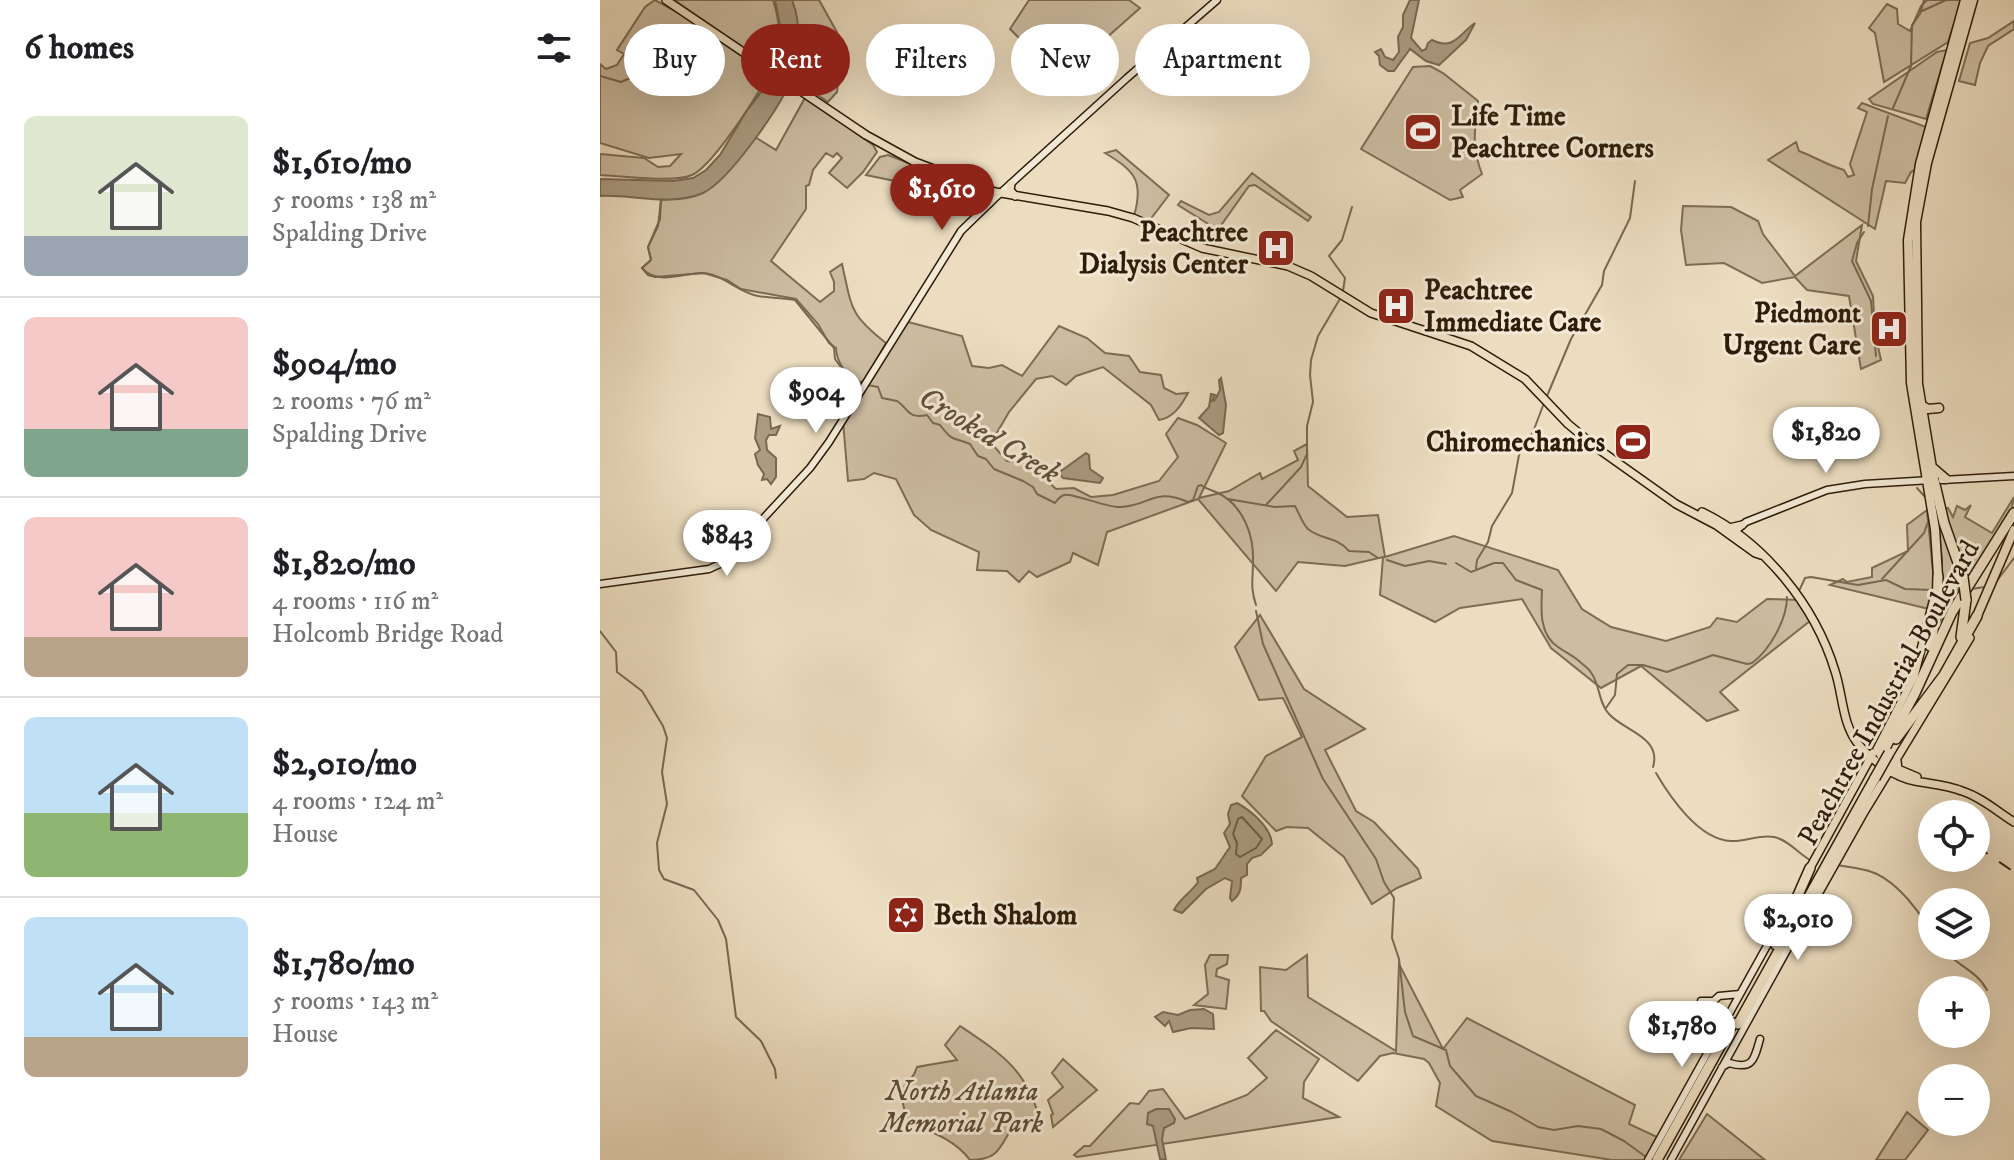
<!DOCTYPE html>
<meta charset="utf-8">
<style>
body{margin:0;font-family:"IM FELL DW Pica",serif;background:#f6f6f6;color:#202124;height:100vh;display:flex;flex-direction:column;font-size:30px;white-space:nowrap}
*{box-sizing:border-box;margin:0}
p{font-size:26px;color:#757577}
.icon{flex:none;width:44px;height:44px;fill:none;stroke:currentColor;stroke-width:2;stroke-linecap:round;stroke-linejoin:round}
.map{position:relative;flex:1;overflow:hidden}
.drawer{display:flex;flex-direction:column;background:#fff;width:600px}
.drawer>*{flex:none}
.top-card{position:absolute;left:24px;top:24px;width:760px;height:72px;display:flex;gap:16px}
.controls{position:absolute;left:1318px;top:800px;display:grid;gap:16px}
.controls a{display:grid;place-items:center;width:72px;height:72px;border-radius:50%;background:#fff;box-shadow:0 8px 32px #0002;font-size:40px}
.price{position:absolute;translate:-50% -68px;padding:0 18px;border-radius:28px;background:#fff;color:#222;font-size:26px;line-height:52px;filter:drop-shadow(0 2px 4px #0008)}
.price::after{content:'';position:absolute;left:50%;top:48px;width:24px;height:18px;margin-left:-12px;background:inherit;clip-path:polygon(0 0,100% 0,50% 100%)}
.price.selected{background:#8f2418;color:#fff}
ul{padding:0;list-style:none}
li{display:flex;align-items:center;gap:24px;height:200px;padding:0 24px}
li+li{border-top:2px solid #e0e0e0}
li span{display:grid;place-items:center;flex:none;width:224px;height:160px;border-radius:12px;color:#555}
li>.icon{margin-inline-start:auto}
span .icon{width:96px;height:96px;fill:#fffc;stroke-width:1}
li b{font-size:34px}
h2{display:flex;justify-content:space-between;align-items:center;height:96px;padding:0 24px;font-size:34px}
.chip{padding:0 28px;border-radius:36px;background:#fff;box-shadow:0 8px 32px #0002;font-size:28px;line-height:72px}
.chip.selected{background:#8f2418;color:#fff}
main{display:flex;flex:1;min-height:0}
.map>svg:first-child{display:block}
</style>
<main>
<section class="drawer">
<h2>6 homes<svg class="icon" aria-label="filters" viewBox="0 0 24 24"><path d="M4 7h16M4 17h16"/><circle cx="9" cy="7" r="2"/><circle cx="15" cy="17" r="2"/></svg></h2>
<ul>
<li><span style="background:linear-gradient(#dfe7d0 75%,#9aa5b1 0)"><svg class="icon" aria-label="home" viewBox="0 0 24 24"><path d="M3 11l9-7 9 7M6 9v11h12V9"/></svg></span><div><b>$1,610/mo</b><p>5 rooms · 138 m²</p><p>Spalding Drive</p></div></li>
<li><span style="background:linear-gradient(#f6c9c9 70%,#7fa58c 0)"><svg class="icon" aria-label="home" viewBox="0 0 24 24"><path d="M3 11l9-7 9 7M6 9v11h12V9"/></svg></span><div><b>$904/mo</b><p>2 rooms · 76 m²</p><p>Spalding Drive</p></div></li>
<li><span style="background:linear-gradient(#f6c9c9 75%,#b9a48a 0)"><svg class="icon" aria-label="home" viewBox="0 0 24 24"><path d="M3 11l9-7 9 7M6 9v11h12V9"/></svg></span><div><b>$1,820/mo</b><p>4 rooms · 116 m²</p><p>Holcomb Bridge Road</p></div></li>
<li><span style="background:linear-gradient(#bfe0f5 60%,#8fb573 0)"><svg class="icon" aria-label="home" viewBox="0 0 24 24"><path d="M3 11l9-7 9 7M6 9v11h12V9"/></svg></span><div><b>$2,010/mo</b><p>4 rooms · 124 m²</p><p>House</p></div></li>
<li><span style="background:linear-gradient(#bfe0f5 75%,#b9a48a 0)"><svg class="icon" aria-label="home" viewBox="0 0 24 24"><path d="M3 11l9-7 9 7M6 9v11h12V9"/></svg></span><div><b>$1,780/mo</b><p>5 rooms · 143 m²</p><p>House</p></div></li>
</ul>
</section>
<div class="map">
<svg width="1414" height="1160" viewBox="0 0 1414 1160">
<rect width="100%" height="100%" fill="#ecddc0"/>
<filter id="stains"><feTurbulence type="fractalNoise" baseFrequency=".0025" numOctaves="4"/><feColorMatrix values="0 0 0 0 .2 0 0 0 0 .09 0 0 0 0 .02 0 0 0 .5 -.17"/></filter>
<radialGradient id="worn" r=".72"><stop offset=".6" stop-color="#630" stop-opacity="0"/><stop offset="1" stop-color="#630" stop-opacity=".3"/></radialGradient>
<!-- green -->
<path fill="#ccbca1" stroke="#7d6c54" stroke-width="2" d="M55,0l91,50 -72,-50h99c6,18 8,36 4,55 -6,23 -63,110 -85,120 -17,8 -71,1 -92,0v-21l44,4 14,9 12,-1 11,-12 -32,4 -49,-15v-79l6,5 11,-4 7,-11 -7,-4 28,-43z
M192,0h27l24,43 -6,49 -9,10 -36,-25 6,-43z
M429,0h100l11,8 -70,62 -3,7 -17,-8 -40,-40z
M1327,0h35l-14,42 -64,40 -9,-49 -6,-5 18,-24 10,5 1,15 12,7 11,-25z
M1414,21v8l-26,17 -8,17 -5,22 -16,-4 11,-38 18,-5z
M1347,50l-21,69 -53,-15 -4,-5 68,-47z
M830,66l13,7 35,28c-3,29 -7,45 4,73l-22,16 3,7 -13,3 -89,-51 52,-82z
M206,96l67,49 4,7 -14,20 -16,16 -18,-15 13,-15 -5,-5 -4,4 -7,-4 -13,17 -4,15 -3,1v23l-35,52 49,41 14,-11v-9l-4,-10 12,-8c10,44 7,50 44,79l-22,38 -7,2c-10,-5 -21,-23 -21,-35l-7,-5 -11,-19 -22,-25 -55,-10 -14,-9 -23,-7 -49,4 -7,-2 -6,-7 9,-8 -3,-13 10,-21 3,-26 11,-1 75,-51 8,-11 21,13z
M1262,103l64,24 -11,43 -4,2 -6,11 -19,-2 -11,48 -107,-69 28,-18 3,9c16,6 28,14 45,19l4,7 6,-2 -4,-11 17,-52 -9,-4z
M516,150l53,45 -20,26 -15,-5c10,-35 1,-45 -29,-63z
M288,155l48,19v1l-12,12 -58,-12 14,-18z
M652,173l59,44 -3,4 -53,-36 -6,1 -42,59 -21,-6 7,-2 10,3 10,-13 -35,-22 3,-4 28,14 10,-3z
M1083,206l48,1 27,14 5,13 32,42 67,-51 -6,36 17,35 2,37 6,27 -20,9 -12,-73 -42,-6 -12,-13 -33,6 -38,-20 -38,2 -5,-35z
M308,322l54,14 10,30 17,2 13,-3 20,11 37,-50 28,12 18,15 24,3 11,16 21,3 3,13 12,6 12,-1c-7,13 -15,25 -29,27l-8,-15 -48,-38 -27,9 -10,9 -14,-9 -16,3 -27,33 -18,31 16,18 20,1 29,27 18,-1 17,9 22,-2 46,-14 19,-24 -12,-23 12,-16 19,7 29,18 -27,55 30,-7 31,-18 2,6 36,-19 -4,-9 13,-7 1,42 39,31 31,-2 7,42 69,-21 104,34 24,39 29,18 55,14 44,-14 7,-9 20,4 30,-23 35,1 13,17 -95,75 18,18 -31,11 -66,-55 -40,22 -50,-40 -29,-49 -62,9 -25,14 -55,-27 3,-38 -38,9 -47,-4 -22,29 -78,-92 -91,33 -9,33 -25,-12 -3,9 -33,15 -8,-6 -10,11 -12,-11 -30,-1 2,-18 -48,-22 -17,-15 -18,-36 -22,-6 -10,6 -16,2 -5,-60z
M1414,497l-3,15 -43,69 -24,-72 4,-1 5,9 4,-11 8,4 6,-5 -6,12 27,16z
M1327,510l7,72 -5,27 -99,-24 13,-6 4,3 25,-5v-9l36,-17 -1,-26z
M1338,527l5,4 20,57 -8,13 -8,2 -5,-4v-41z
M660,615l44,74 61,40 -40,21 31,61 18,11 44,47 3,9 -24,10 -25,16 -28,-47 -36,-29 -21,-1 -11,4 -34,-35 24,-40 36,-19 -19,-39 -24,2 -24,-53z
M610,955h18l-1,9 -10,5 -1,7 13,4 -3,29 -32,-4 14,-11 -3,-29z
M707,955l1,42 88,54 3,-87 44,85 24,-31 168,87 -6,19 28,13 -12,23h-33l-120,-19 -56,-35 4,-23 -11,-20 -5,-4 -31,-6 -13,3 -22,25 -87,-60 -7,-10h-3l-1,-44 26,3z
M360,1026c45,30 68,45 82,101l-29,-1c-14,23 -15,34 -43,34 -14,-19 -40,-30 -62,-36 -2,-12 -11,-30 -2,-40 6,-7 8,-8 11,-17l40,-7 -12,-15z
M676,1030l43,29 -15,23 -1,16 36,19 -262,40 -3,-2 10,-9h6l40,-43 9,1 10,-13 14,-2 22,30 62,-24 20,-17 -19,-20z
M463,1059l34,31 -44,37 -2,-12 2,-1 -5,-14 15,-13 -11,-14z
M1307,1112l21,18 -23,30h-29z
M1107,1114l58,46h-86z"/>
<!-- water -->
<path fill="#ab9b81" stroke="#796851" stroke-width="2" d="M175,0h17c9,23 9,55 0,78 -11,28 -63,103 -89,115 -32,14 -70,1 -103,3v-17l74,2 19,-3 13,-8 14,-15 26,-43 27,-36 9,-40z
M810,0h9l-8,38 11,13 4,-2 2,-6 4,-3c22,11 27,-6 43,-17l-9,17 -27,25 -13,-4 -16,-12 -16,22h-6l-8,-6 -1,-9 -4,-4 6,-3 4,8 8,3 6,-8 -1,-15 5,-10v-12z
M621,378l5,27 -3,28 -4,2 -20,-17 10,-11 2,-13 4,1 -3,6 3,-1 5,-10 -1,-10z
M158,414l12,3 1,12 9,-3 -4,9h-7l-3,5 1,10 9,8v19l-5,7 -4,-5 -5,1 2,-6 -6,-9 -3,-11 5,-4 -5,-12z
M486,453l3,2 1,14 13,9 -3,5 -37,-5 -3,-4 1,-3z
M637,803c13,7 34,24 35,41l-11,11 -9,3 -5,6v11l-6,3c0,10 0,16 -9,23l-2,-3 2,-17 -7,-3 -19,11 -24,24 -8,-3c6,-12 17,-17 24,-28l-1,-4 18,-9 15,-22 -6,-14 6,-9 -2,-10 3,-9z
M604,1009l9,5 1,15 -23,-1 -18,4 -4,-11 -4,5 -10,-9 8,-5 15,3 12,-5z
M556,1109h13l6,10 -1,4 -10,5 -2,11 4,21 -6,-1 -7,-33 -6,-2 1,-11z"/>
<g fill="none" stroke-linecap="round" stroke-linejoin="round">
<!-- shore -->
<path stroke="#6c5c44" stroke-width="2" d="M642,817l20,22 -6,9 -16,9 -4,-3 1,-11 -4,-9 5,-15z"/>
<!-- stream -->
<path stroke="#796851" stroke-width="2" d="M1322,11l24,-11
M0,76l21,6 16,-7
M1293,108l18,-42 1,-41 8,-11 4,-14
M61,199l-1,20 -12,28 3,13 -9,8c14,17 39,6 59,5 21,0 36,19 57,23 12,2 25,2 37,4l39,48 1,11 17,23 26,5 4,11 15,3c12,8 10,18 30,14l6,8 7,2c14,18 11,11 30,19l8,12 8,3 8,10 29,12 10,6 4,7 18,9c2,-3 6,-7 9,-8 7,-3 43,13 56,12 30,-1 34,-20 68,-5l5,-2 5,-14 3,-1c5,4 11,5 17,8 26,13 36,43 35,69 0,18 -3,25 3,43
M1268,226l4,-37 16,-73
M1264,232l-7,11 -5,18 19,40 5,55
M743,291l2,-13 -16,-22 13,-16 10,-33
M947,396l24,-57 31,-54 2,-14 26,-53 5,-37
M1317,488l9,10
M628,499l47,8 20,-1c4,7 7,17 13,23 13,11 28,7 41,22l20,1 9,6
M666,505l35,-38 6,-13v-28l6,-24 -3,-27 1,-15 7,-24 23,-39
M787,560l18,6 24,-5 17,3
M856,563l15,9 23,-9h9l13,17 26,10c-1,19 -3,45 16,57 7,5 14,8 21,14 4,4 10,7 13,13 8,12 7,30 17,40 15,17 53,23 44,53
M876,569l1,-9 11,-18 4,-16 20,-33 7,-38 14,-23 11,-29
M1282,579l42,-46 5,-14
M1393,586l21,-28
M1200,589l5,-11 6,-1 47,8 28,-5 19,9 27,1
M1371,589l14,-2
M1344,591l14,-1
M656,611l7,33 60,135 53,80 8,23 10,16 -2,40 7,21 6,53 8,24 33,14 4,16 26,30 36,16 26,15 16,3 24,-4 23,3 23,12 22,16
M0,631l16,21 1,20 25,19 21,35 4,12 -5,34 5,32 -10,39 2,27 5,9 30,11 24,30 8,19 10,78 25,24 14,28 1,9
M1006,708l9,-13 2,-21 11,-9h15l24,7 46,-17 34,9 5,-1c18,-13 35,-44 35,-66
M1056,773c14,24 43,67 75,68 14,1 29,-7 43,-4 14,3 24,16 36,23
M1237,865c11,2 22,3 32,6 27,8 49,39 63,62
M1340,946c13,18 36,23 47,44"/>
<defs>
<path id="secondary" d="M1342,480l72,-4
M1139,528l7,-6 81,-32 38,-6 66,-4
M0,584l109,-15 13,-6 88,-95 19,-26 132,-211 34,-33 132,-120 90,-78
M1101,1001h12
M1107,1007l12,-11 21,-2
M1122,1067l7,-4c24,7 25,-3 31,-24
M1048,1160l141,-254
M1071,1160l147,-266"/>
<path id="primary" d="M66,0l200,135 49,27 80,30 113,19 25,7 69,30 86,18 23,10 60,37 100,33 54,33 43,45 29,24 79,56 40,21 39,28 6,2
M411,184l-1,6 5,6
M383,190l4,4 2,9
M1102,512c62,30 113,93 133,159 8,24 7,54 24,74 14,16 35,32 56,36 16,3 32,4 47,10 19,6 36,21 52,31
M1129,528l13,-3
M1297,761l1,8 19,8
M1285,763l-8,-14 37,-72 20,-79
M1210,868l63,-115
M1218,894l45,-80 107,-176"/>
<path id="trunk" d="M1321,405l7,4 11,-1
M1332,467l14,12
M1334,480l-16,-96 -2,-162 11,-59 46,-163
M1338,576l-3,-47 -24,-146 -3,-143 12,-76 45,-164
M1377,616l37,-86"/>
<path id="motorway" d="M1334,480l10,43 19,54
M1361,637l5,-37
M1330,646l7,-36 1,-34
M1296,739l48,-64 33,-59
M1284,750l31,-57 37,-81 62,-99
M1176,945l34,-77
M1138,1024l137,-246
M1057,1160l76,-137"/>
</defs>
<!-- secondary casing -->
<use href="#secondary" stroke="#2e1c08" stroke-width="9"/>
<!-- primary casing -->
<use href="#primary" stroke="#2e1c08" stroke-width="10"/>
<!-- trunk casing -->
<use href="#trunk" stroke="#2e1c08" stroke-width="11"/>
<!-- motorway casing -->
<use href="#motorway" stroke="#2e1c08" stroke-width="12"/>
<!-- secondary -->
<use href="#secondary" stroke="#f3e9d6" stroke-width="6"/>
<!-- primary -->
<use href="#primary" stroke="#ecddc0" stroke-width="7"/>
<!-- trunk -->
<use href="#trunk" stroke="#ecddc0" stroke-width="8"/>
<!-- motorway -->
<use href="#motorway" stroke="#ecddc0" stroke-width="9"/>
<!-- rail -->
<path stroke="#2e1c08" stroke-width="2" stroke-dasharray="14 14" stroke-linecap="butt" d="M1376,846l38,26"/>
<defs>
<path id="motorway-bridge" d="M1363,577l3,23
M1275,778l14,-25"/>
</defs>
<!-- motorway-bridge casing -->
<use href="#motorway-bridge" stroke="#2e1c08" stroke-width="12" stroke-linecap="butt"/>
<!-- motorway-bridge -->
<use href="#motorway-bridge" stroke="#ecddc0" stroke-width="9"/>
</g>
<!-- icons -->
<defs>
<symbol id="stadium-square" viewBox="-11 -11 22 22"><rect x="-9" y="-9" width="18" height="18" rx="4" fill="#8f2418" stroke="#f3e9d6"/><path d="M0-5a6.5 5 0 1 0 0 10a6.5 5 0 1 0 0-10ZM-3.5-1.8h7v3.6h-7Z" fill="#fff"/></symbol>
<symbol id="hospital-square" viewBox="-11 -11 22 22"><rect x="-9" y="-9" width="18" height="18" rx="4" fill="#8f2418" stroke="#f3e9d6"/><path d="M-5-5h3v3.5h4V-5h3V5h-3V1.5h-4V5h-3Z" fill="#fff"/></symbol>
<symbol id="synagogue-square" viewBox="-11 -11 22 22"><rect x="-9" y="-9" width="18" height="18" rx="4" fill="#8f2418" stroke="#f3e9d6"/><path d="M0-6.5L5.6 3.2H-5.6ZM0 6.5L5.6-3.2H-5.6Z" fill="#fff"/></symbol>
</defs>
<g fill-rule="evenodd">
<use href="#stadium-square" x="801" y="110" width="44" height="44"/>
<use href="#hospital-square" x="654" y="226" width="44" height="44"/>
<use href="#hospital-square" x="774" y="284" width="44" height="44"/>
<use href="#hospital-square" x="1267" y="307" width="44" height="44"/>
<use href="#stadium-square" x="1011" y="420" width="44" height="44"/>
<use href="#synagogue-square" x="284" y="893" width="44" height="44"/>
</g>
<g text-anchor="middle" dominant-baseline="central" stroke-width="6" stroke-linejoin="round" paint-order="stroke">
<!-- poi labels -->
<g font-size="28" font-weight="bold" fill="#2e1c08" stroke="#f3e9d6" text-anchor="start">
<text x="851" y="116">Life Time<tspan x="851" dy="32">Peachtree Corners</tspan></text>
<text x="648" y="232" text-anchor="end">Peachtree<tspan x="648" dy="32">Dialysis Center</tspan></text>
<text x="824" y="290">Peachtree<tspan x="824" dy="32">Immediate Care</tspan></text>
<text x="1261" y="313" text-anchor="end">Piedmont<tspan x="1261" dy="32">Urgent Care</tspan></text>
<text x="1005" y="442" text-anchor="end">Chiromechanics</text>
<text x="334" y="915">Beth Shalom</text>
</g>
<!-- street labels -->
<g font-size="28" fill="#2e1c08" stroke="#f3e9d6">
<text transform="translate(1289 693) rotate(-61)">Peachtree Industrial Boulevard</text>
</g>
<!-- park labels -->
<g font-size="28" font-style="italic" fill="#5d4c36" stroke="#f3e9d6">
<text x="362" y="1091">North Atlanta<tspan x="362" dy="32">Memorial Park</tspan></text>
</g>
<!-- water labels -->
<g font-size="30" font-style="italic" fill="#604f38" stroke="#f3e9d6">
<text transform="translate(389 436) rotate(31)">Crooked Creek</text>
</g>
</g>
<rect width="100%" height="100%" filter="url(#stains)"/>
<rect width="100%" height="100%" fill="url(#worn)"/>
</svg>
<div class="controls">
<a><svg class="icon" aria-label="locate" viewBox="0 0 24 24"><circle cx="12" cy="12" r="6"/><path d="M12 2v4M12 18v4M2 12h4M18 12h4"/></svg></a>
<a><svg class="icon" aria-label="layers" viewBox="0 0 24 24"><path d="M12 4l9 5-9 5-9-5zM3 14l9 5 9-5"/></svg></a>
<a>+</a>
<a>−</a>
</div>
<b class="price selected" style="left:342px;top:232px">$1,610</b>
<b class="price" style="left:216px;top:435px">$904</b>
<b class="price" style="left:1226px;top:475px">$1,820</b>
<b class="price" style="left:127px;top:578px">$843</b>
<b class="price" style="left:1198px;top:962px">$2,010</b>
<b class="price" style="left:1082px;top:1069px">$1,780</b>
<div class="top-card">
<a class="chip">Buy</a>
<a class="chip selected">Rent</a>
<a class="chip">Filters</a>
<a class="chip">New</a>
<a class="chip">Apartment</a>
</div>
</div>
</main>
